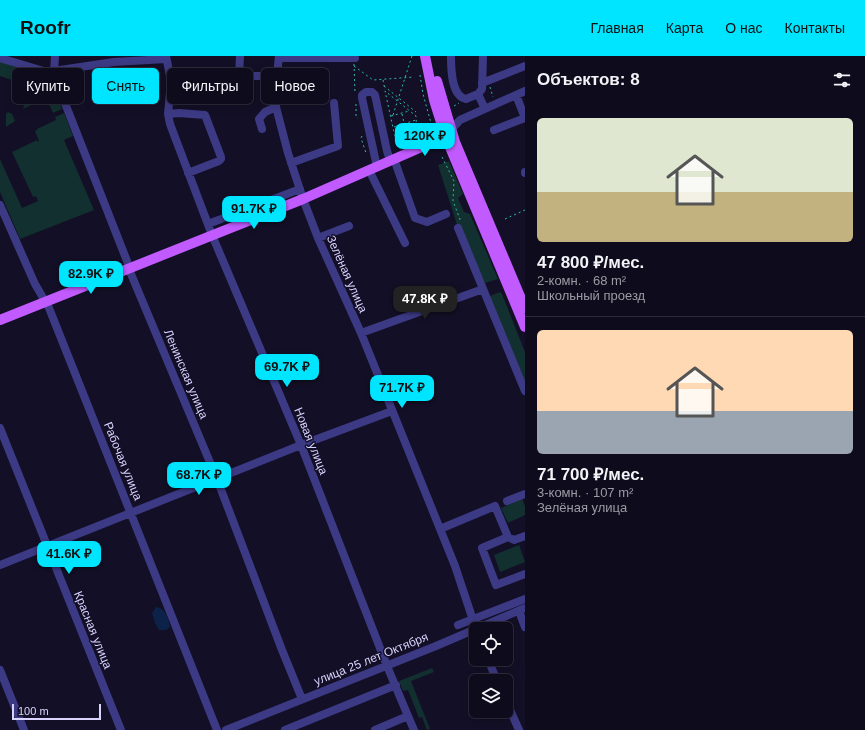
<!DOCTYPE html>
<html lang="ru">
<meta charset="utf-8">
<style>
body{margin:0;font-family:Arial,sans-serif;background:#171425;color:#f1f3f6;height:100vh;display:flex;flex-direction:column;font-size:15px;white-space:nowrap}
*{box-sizing:border-box;margin:0}
p{font-size:13px;color:#9b9ba3}
.icon{flex:none;width:22px;height:22px;fill:none;stroke:currentColor;stroke-width:2;stroke-linecap:round;stroke-linejoin:round}
.map{position:relative;flex:1;overflow:hidden}
.drawer{display:flex;flex-direction:column;background:#0e0b1c;width:340px}
.drawer>*{flex:none}
.top-card{position:absolute;left:12px;top:12px;width:380px;height:36px;display:flex;gap:8px}
.tools{position:absolute;left:469px;top:566px;display:grid;gap:8px}
.tools a{display:grid;place-items:center;width:44px;height:44px;border-radius:6px;background:#0e0b1c;box-shadow:0 2px 10px #0003,0 0 0 1px #2e2b3b;font-size:20px}
.scale{position:absolute;left:12px;bottom:10px;width:89px;box-sizing:border-box;padding-left:4px;border:2px solid #d9d4ff;border-top:0;font-size:11px;line-height:14px;white-space:nowrap;color:#d9d4ff;-webkit-text-stroke:3px #130f26;paint-order:stroke}
.price{position:absolute;translate:-50% -34px;padding:0 9px;border-radius:8px;background:#00e5ff;color:#111;font-size:13px;line-height:26px;filter:drop-shadow(0 1px 2px #0008)}
.price::after{content:'';position:absolute;left:50%;top:24px;width:12px;height:9px;margin-left:-6px;background:inherit;clip-path:polygon(0 0,100% 0,50% 100%)}
.price.on{background:#222;color:#fff}
ul{padding:0;list-style:none}
li{display:grid;align-content:center;gap:8px;height:212px;padding:0 12px}
li+li{border-top:1px solid #2e2b3b}
li span{display:grid;place-items:center;height:124px;border-radius:6px;color:#555}
li>.icon{margin-inline-start:auto}
span .icon{width:72px;height:72px;fill:#fffc;stroke-width:1}
li b{font-size:17px}
h2{display:flex;justify-content:space-between;align-items:center;height:48px;padding:0 12px;font-size:17px}
.chip{padding:0 14px;border-radius:6px;background:#0e0b1c;box-shadow:0 2px 10px #0003,0 0 0 1px #2e2b3b;font-size:14px;line-height:36px}
.chip.on{background:#00e5ff;color:#111}
header{display:flex;align-items:center;gap:24px;box-sizing:border-box;height:56px;padding:0 20px;background:#00e5ff;color:#111}
header strong{font-size:19px}
nav{display:flex;gap:22px;margin-inline-start:auto;font-size:14px}
main{display:flex;flex:1;min-height:0}
.map>svg:first-child{display:block}
</style>
<header>
<strong>Roofr</strong>
<nav><a>Главная</a><a>Карта</a><a>О нас</a><a>Контакты</a></nav>
</header>
<main>
<div class="map">
<svg width="525" height="674" viewBox="0 0 525 674">
<rect width="100%" height="100%" fill="#130f26"/>
<!-- green -->
<path fill="#12302f" d="M0,5l27,9 1,4 -3,7 -4,2 -21,-7z
M52,19l1,2v7l9,25 -9,4 -7,-15 -23,11 8,-29 17,4 2,-8z
M8,56l4,2 3,7 -9,6v-13z
M64,57l9,23 -9,4 30,70 -74,29 -20,-47v-33l22,49 16,-7 -2,-5 -3,1 -21,-45 25,-12v2l2,-1 -4,-10 2,-1v-1l19,-9 -1,-3z
M449,105l14,33 -5,4 6,14 6,2 28,65 -13,4 -27,-55 -20,-63z
M500,236l2,2 23,58v29l-35,-85z
M522,443l3,7v9l-17,8 -7,-15z
M519,489l6,17 -25,10 -6,-17z
M432,612l2,4 -23,9 19,48 -3,1 -5,-13 -3,1 -11,-28 -5,1 -4,-10z"/>
<!-- water -->
<path fill="#0c2248" d="M156,551c10,1 12,11 14,20l-4,3h-7l-4,-7 -3,-10z"/>
<g fill="none" stroke-linecap="round" stroke-linejoin="round">
<!-- path -->
<path stroke="#2fb8b0" stroke-width="1" stroke-dasharray="2 3" stroke-linecap="butt" d="M354,8l1,29
M354,10l19,14 41,-3
M420,19l3,19 8,29
M383,24l2,10
M384,30l32,26
M490,31l3,10
M356,48v13l2,1
M454,50l5,-3
M402,58l2,9
M393,59l19,-59
M391,60l18,-5
M394,71l22,-7
M362,80l-1,2 5,15
M396,83l31,-12
M397,90l-12,-55 31,25 1,22
M442,101l12,24 -1,20 8,21
M505,163l20,-9"/>
<!-- minor -->
<path stroke="#3d3a85" stroke-width="8" d="M55,0l-1,16 7,21 66,168 4,13 86,205 65,171 20,49
M166,0l5,25 -3,33 2,10 42,111 89,210 86,221 21,50 -33,14
M240,0l-1,20h38
M279,0l-3,28v23l12,46 15,46 15,39 43,95 94,233 21,63
M451,0c0,12 0,40 15,43l12,-5
M483,0l-1,33 -4,5 7,15
M0,2l47,14 67,-10 52,-3
M279,2h76l-1,-2
M171,25l68,-5
M482,27l43,-17
M516,39l9,23
M168,58l11,-1 26,2 16,42v2l-2,2 -31,12
M262,73l-3,-10 6,-7 11,-5
M451,74l9,-10 65,-29
M494,74l31,-12
M394,103l21,59 12,4 19,-8
M291,107l47,-17 -4,-43
M377,111l-15,-69v-3l4,-3h6l3,3 12,56 3,9
M369,114l36,73
M525,116v1
M0,149l35,79 14,24 168,422
M208,168l92,-35
M458,172l67,163
M318,182l31,-12
M361,277l122,-44
M0,372l121,302
M507,445l18,-7
M440,473l55,-23 13,31
M525,480l-11,4 -6,-3 -26,11 14,37 29,-11
M0,509l301,-120 91,-34
M519,555l6,16
M458,569l67,-26
M488,603l9,22
M0,614l24,60
M506,645l13,29
M408,660l6,14
M226,674l210,-84 89,-38
M285,674l111,-45"/>
<!-- major -->
<path stroke="#c25bff" stroke-width="10" d="M425,0l9,44 11,35 80,192
M437,25l18,61 70,166
M0,264l303,-121 130,-57 18,-12"/>
</g>
<g text-anchor="middle" dominant-baseline="central" stroke-width="3" stroke-linejoin="round" paint-order="stroke">
<!-- street labels -->
<g font-size="12" fill="#d9d4ff" stroke="#130f26">
<text transform="translate(347 218) rotate(66)">Зелёная улица</text>
<text transform="translate(186 318) rotate(67)">Ленинская улица</text>
<text transform="translate(311 385) rotate(68)">Новая улица</text>
<text transform="translate(123 405) rotate(68)">Рабочая улица</text>
<text transform="translate(93 574) rotate(68)">Красная улица</text>
<text transform="translate(371 603) rotate(-22)">улица 25 лет Октября</text>
</g>
</g>
</svg>
<div class="tools">
<a><svg class="icon" aria-label="locate" viewBox="0 0 24 24"><circle cx="12" cy="12" r="6"/><path d="M12 2v4M12 18v4M2 12h4M18 12h4"/></svg></a>
<a><svg class="icon" aria-label="layers" viewBox="0 0 24 24"><path d="M12 4l9 5-9 5-9-5zM3 14l9 5 9-5"/></svg></a>
</div>
<div class="scale">100 m</div>
<b class="price" style="left:425px;top:101px">120K ₽</b>
<b class="price" style="left:254px;top:174px">91.7K ₽</b>
<b class="price" style="left:91px;top:239px">82.9K ₽</b>
<b class="price on" style="left:425px;top:264px">47.8K ₽</b>
<b class="price" style="left:287px;top:332px">69.7K ₽</b>
<b class="price" style="left:402px;top:353px">71.7K ₽</b>
<b class="price" style="left:199px;top:440px">68.7K ₽</b>
<b class="price" style="left:69px;top:519px">41.6K ₽</b>
<div class="top-card">
<a class="chip">Купить</a>
<a class="chip on">Снять</a>
<a class="chip">Фильтры</a>
<a class="chip">Новое</a>
</div>
</div>
<section class="drawer">
<h2>Объектов: 8<svg class="icon" aria-label="filters" viewBox="0 0 24 24"><path d="M4 7h16M4 17h16"/><circle cx="9" cy="7" r="2"/><circle cx="15" cy="17" r="2"/></svg></h2>
<ul>
<li><span style="background:linear-gradient(#dfe7d0 60%,#c2b280 0)"><svg class="icon" aria-label="home" viewBox="0 0 24 24"><path d="M3 11l9-7 9 7M6 9v11h12V9"/></svg></span><div><b>47 800 ₽/мес.</b><p>2-комн. · 68 m²</p><p>Школьный проезд</p></div></li>
<li><span style="background:linear-gradient(#ffd9b3 65%,#9aa5b1 0)"><svg class="icon" aria-label="home" viewBox="0 0 24 24"><path d="M3 11l9-7 9 7M6 9v11h12V9"/></svg></span><div><b>71 700 ₽/мес.</b><p>3-комн. · 107 m²</p><p>Зелёная улица</p></div></li>
</ul>
</section>
</main>
